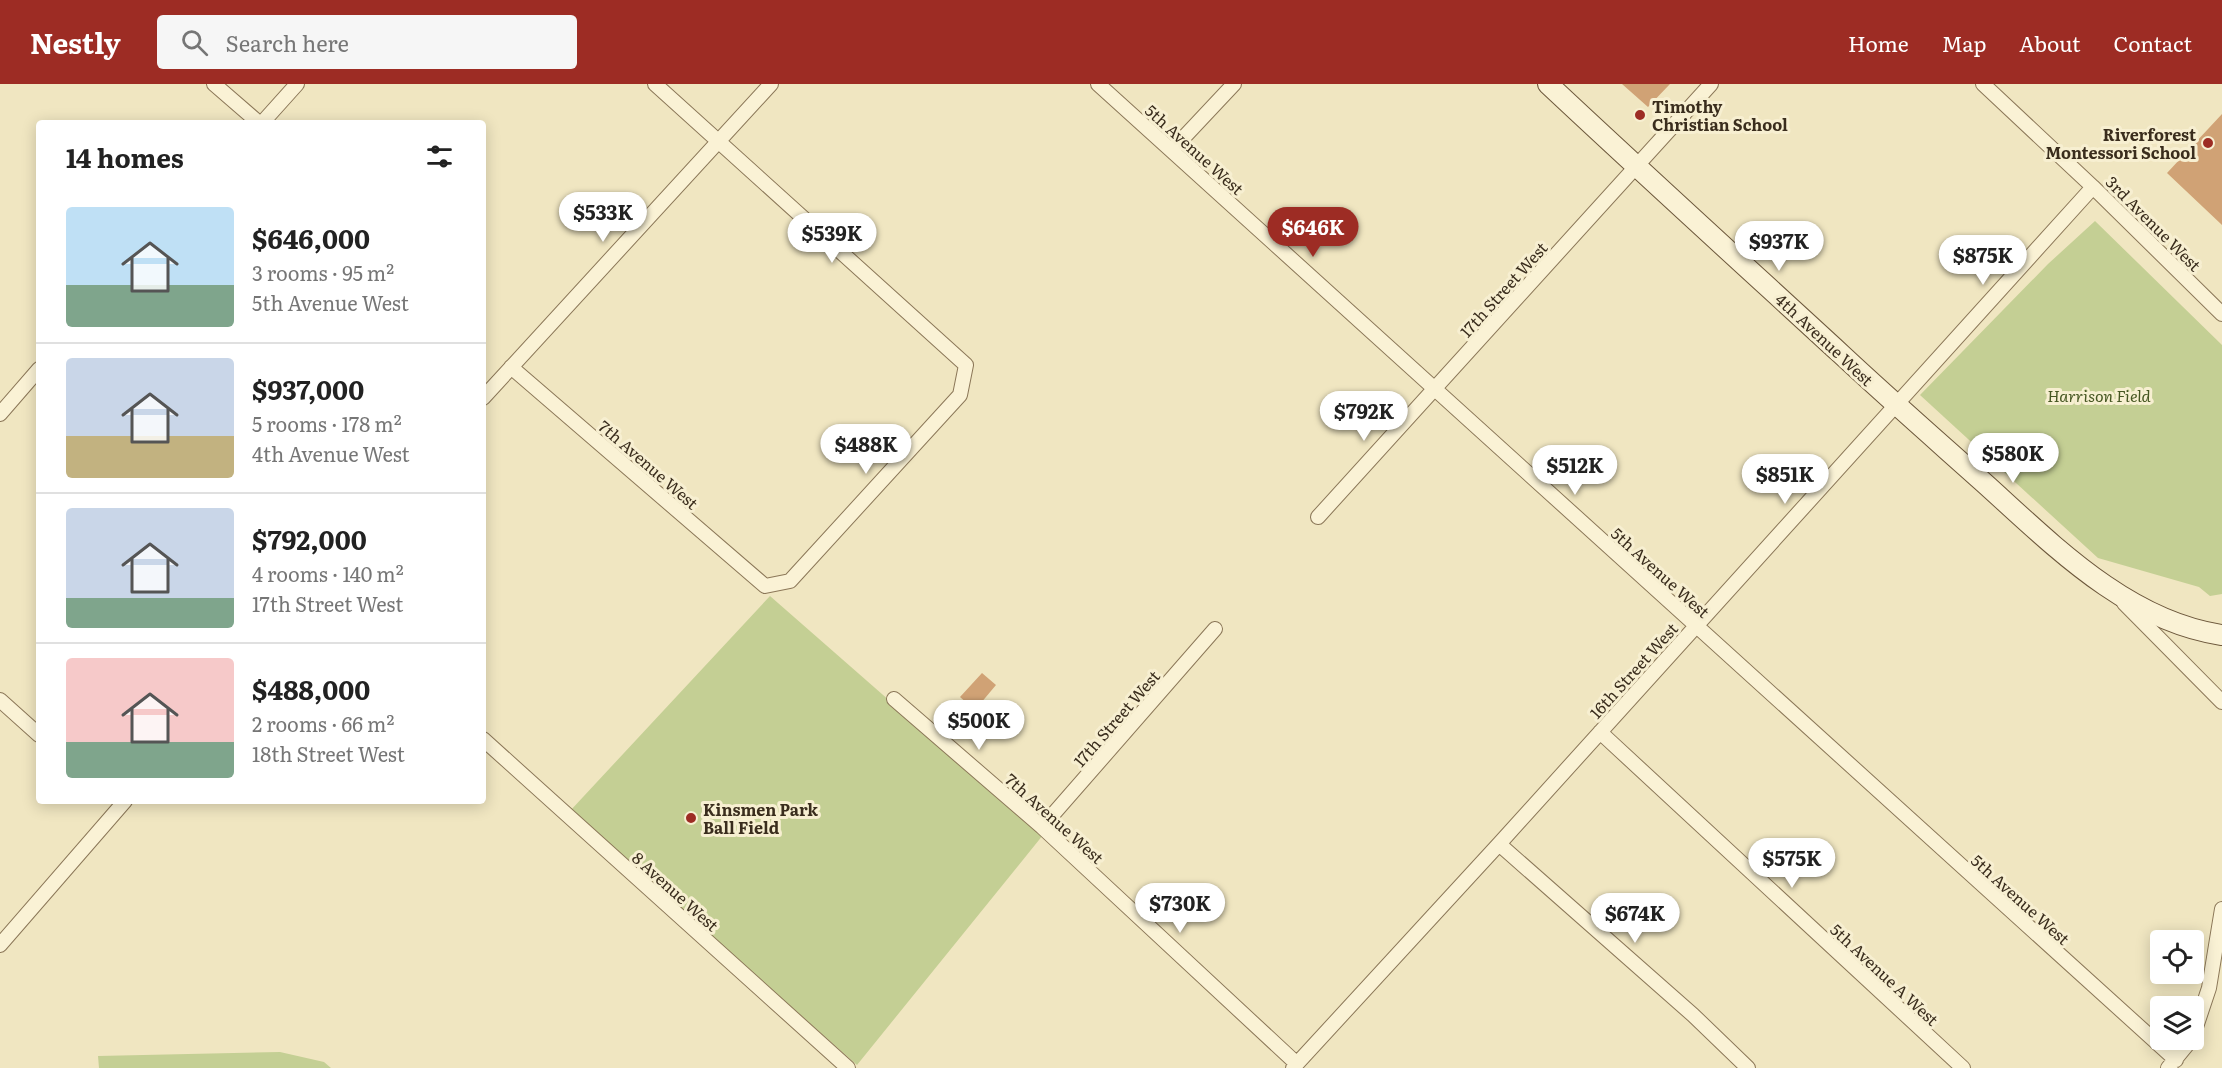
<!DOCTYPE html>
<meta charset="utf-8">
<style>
body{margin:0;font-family:Literata,serif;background:#f6f6f6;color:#222;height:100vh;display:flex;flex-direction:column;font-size:22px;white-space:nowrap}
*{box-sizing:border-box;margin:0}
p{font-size:20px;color:#767676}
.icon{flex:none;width:33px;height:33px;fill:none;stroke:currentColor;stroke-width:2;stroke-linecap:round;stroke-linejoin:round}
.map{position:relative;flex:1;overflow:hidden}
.side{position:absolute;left:36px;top:36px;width:450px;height:684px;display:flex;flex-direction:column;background:#fff;border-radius:6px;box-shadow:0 3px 15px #0003}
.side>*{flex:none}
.fabs{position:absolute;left:2150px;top:846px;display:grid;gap:12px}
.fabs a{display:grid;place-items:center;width:54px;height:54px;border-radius:6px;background:#fff;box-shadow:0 3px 15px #0003;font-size:30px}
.price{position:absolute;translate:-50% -51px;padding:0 14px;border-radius:21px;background:#fff;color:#222;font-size:20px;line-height:39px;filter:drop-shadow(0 2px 3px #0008)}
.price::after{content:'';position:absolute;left:50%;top:36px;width:18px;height:14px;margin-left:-9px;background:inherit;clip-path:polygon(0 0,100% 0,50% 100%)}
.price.selected{background:#9d2c24;color:#fff}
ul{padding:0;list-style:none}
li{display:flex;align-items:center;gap:18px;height:150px;padding:0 30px}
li+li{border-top:2px solid #e0e0e0}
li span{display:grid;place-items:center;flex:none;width:168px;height:120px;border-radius:6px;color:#555}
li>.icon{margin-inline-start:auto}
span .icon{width:72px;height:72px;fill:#fffc;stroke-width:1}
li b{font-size:26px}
h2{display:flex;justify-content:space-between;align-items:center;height:72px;padding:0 30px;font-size:26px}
header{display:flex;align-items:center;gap:36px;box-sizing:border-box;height:84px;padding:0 30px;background:#9d2c24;color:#fff}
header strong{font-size:28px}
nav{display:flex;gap:33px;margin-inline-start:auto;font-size:21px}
.search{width:420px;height:54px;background:#f6f6f6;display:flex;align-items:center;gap:15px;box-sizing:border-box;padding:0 21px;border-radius:6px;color:#767676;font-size:22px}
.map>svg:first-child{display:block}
</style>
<header>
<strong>Nestly</strong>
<div class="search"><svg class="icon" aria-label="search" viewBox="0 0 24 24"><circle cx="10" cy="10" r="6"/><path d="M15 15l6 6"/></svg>Search here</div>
<nav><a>Home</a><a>Map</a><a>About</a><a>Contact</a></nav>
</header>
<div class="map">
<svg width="2222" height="984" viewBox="0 0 2222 984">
<rect width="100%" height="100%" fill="#f0e6c1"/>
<!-- green -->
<path fill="#c4cf94" d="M2095,137l127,124v249l-12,2 -11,-9 -101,-29 -178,-163 128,-131z
M770,512l273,239 -186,230 -287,-254z
M280,968l44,10 7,6h-232l-1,-12z"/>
<!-- building -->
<path fill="#d0a275" d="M1622,0h48l-22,23z
M2222,30v111l-55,-52z
M982,589l14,12 -21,25 -15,-13z"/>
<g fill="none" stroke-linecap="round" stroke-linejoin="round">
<defs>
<path id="street" d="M214,0l45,39
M1098,0l1078,976
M1983,0l110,103 129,127
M262,39l35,-39
M1172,66l62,-66
M511,283l254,219 25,-5 170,-186 6,-30 -311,-281
M483,314l288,-314
M0,330l39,-45
M1318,433l393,-433
M2124,519l98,99
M894,615l148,128 255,237
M0,616l39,35
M1600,648l363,336
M483,655l365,329
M1042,743l173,-198
M1499,760l194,171 55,53
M0,861l125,-144
M2193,952l16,-48 13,-79
M1293,984l206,-224 594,-657
M2168,984l23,-28"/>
<path id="secondary" d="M1548,0c97,91 195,180 293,270 46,43 94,85 141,127 69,62 144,140 240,154"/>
</defs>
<!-- street casing -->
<use href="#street" stroke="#8b7758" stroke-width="16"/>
<!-- secondary casing -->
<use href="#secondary" stroke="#6c573b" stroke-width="22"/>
<!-- street -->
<use href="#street" stroke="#faf2d5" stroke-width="14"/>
<!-- secondary -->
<use href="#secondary" stroke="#faf2d5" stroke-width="20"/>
</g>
<!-- markers -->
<g fill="#9d2c24" stroke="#f7efd1" stroke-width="2">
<circle cx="1640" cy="31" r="6"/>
<circle cx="2208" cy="59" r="6"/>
<circle cx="691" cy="734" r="6"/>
</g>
<g text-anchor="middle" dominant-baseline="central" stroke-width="6" stroke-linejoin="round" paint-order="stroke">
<!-- poi labels -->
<g font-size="16" font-weight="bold" fill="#3a2d1d" stroke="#f7efd1" text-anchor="start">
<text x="1652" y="22">Timothy<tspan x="1652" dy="18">Christian School</tspan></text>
<text x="2196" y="50" text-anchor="end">Riverforest<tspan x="2196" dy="18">Montessori School</tspan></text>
<text x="703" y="725">Kinsmen Park<tspan x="703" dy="18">Ball Field</tspan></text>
</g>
<!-- street labels -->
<g font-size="16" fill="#3a2d1d" stroke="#f7efd1">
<text transform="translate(1195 65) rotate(42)">5th Avenue West</text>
<text transform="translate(2154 139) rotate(45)">3rd Avenue West</text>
<text transform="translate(1503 205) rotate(-48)">17th Street West</text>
<text transform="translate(1825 255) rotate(43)">4th Avenue West</text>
<text transform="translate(649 380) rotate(41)">7th Avenue West</text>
<text transform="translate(1661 488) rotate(42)">5th Avenue West</text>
<text transform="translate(1633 586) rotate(-48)">16th Street West</text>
<text transform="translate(1116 634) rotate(-49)">17th Street West</text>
<text transform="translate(1055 734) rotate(42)">7th Avenue West</text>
<text transform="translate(676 807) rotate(42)">8 Avenue West</text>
<text transform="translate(2021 815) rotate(42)">5th Avenue West</text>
<text transform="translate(1885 890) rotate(43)">5th Avenue A West</text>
</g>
<!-- park labels -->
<g font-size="16" font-style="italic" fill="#465722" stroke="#f7efd1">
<text x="2099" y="311">Harrison Field</text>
</g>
</g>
</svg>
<div class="fabs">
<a><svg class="icon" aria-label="locate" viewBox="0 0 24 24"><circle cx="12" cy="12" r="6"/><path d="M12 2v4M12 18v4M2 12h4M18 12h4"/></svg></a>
<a><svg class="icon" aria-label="layers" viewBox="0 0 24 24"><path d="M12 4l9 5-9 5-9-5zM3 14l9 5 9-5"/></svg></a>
</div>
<b class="price" style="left:603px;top:159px">$533K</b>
<b class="price selected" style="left:1313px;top:174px">$646K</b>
<b class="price" style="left:832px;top:180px">$539K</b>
<b class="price" style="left:1779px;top:188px">$937K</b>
<b class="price" style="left:1983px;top:202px">$875K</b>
<b class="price" style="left:1364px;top:358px">$792K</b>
<b class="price" style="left:866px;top:391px">$488K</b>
<b class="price" style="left:2013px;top:400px">$580K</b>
<b class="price" style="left:1575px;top:412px">$512K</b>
<b class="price" style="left:1785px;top:421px">$851K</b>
<b class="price" style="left:979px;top:667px">$500K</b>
<b class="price" style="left:1792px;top:805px">$575K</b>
<b class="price" style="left:1180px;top:850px">$730K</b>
<b class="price" style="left:1635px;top:860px">$674K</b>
<section class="side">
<h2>14 homes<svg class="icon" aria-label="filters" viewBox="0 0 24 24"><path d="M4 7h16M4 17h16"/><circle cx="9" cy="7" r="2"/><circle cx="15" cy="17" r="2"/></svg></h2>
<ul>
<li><span style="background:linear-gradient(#bfe0f5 65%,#7fa58c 0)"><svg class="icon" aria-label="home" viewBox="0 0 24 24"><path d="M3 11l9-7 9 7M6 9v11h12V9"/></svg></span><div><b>$646,000</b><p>3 rooms · 95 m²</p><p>5th Avenue West</p></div></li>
<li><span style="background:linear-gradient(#c9d6e8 65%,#c2b280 0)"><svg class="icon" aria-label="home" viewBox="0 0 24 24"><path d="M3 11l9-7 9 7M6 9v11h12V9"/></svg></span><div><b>$937,000</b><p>5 rooms · 178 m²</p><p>4th Avenue West</p></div></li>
<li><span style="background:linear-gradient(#c9d6e8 75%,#7fa58c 0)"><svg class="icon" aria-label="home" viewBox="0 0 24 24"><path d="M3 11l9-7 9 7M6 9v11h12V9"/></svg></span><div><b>$792,000</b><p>4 rooms · 140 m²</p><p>17th Street West</p></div></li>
<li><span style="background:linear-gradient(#f6c9c9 70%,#7fa58c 0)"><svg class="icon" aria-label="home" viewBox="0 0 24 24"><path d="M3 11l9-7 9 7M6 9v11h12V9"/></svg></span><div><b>$488,000</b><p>2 rooms · 66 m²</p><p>18th Street West</p></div></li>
</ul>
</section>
</div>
